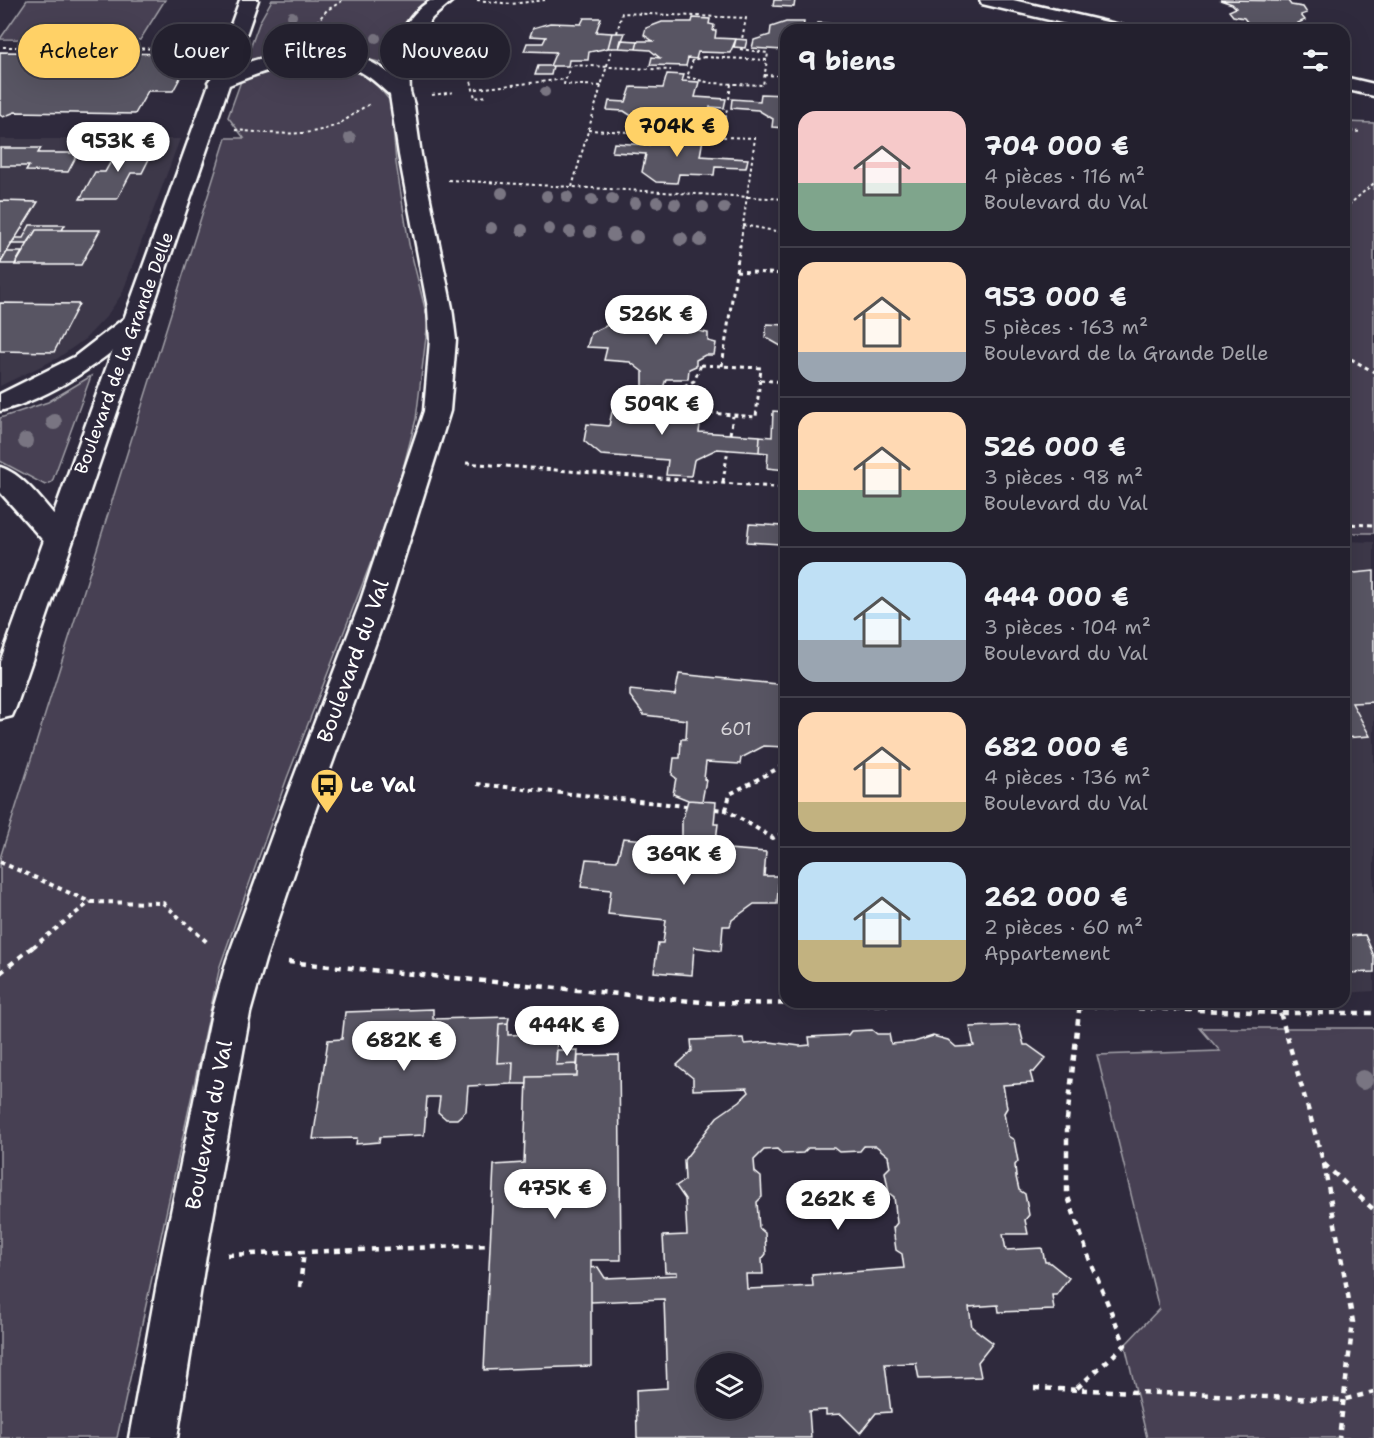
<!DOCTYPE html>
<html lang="fr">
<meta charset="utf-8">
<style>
body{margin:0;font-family:"Shantell Sans",sans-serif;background:#2f2d3a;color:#f1f3f6;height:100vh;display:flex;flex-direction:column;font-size:22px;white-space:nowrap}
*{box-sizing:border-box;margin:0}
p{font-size:20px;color:#a3a3aa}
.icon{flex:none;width:33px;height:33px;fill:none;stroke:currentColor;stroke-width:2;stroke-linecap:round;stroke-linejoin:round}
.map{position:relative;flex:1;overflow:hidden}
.details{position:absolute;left:780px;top:24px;width:570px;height:984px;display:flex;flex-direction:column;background:#23202e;border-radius:18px;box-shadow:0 6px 24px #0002,0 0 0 2px #403e4a}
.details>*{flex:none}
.top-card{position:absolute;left:18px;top:24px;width:570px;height:54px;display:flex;gap:12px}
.tools{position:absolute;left:696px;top:1353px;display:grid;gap:12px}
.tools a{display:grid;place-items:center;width:66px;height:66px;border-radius:50%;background:#23202e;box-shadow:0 6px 24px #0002,0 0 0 2px #403e4a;font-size:30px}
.price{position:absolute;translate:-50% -51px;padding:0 14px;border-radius:21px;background:#fff;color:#222;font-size:20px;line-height:39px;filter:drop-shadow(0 2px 3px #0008)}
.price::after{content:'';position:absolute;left:50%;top:36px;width:18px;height:14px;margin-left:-9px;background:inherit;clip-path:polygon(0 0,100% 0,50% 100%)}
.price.on{background:#ffd166;color:#111}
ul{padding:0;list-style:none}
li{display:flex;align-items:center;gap:18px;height:150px;padding:0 18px}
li+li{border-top:2px solid #403e4a}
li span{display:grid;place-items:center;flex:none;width:168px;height:120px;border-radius:18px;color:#555}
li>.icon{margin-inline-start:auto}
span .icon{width:72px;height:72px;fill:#fffc;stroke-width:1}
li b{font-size:26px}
h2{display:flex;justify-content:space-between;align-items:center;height:72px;padding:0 18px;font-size:26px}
.chip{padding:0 21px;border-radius:27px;background:#23202e;box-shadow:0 6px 24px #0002,0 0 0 2px #403e4a;font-size:21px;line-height:54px}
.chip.on{background:#ffd166;color:#111}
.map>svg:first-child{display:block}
</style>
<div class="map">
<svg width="1374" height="1438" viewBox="0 0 1374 1438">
<rect width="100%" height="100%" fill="#2f2a3d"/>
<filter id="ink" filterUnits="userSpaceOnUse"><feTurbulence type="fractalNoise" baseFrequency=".0167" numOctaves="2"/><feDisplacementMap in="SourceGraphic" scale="12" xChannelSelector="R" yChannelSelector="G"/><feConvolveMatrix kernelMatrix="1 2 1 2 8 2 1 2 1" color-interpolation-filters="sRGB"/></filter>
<g filter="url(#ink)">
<!-- built -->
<path fill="#3c3749" d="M0,139h180l-58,155 -16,23 -21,22 -27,19 -58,28z
M1344,541l30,1v449l-30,2z"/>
<!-- green -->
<path fill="#464152" stroke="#a2a0a8" stroke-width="1.5" d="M27,0h138l-25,40 -140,-1z
M272,0h160c-23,15 -32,42 -48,63 -17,-3 -34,-9 -51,-11 -30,-4 -62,1 -89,13l16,-44z
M289,65l53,2 30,12 19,23 5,61 13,81 19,77 -12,98 -22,84 -107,275 -67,188 -103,472h-117v-580l226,-720h18l-16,-21 13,-36 19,-10z
M1344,122l30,1v410h-30z
M91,376l-39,106 -7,3 -45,-24v-43l48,-16z
M1200,1028h174v410h-227l-22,-93 34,-36 -62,-254 123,-4z"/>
<!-- building -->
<path fill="#595564" stroke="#fff" stroke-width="1.5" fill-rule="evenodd" d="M774,0h21l-1,7 -21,-1z
M1220,0l68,1 3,4 12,2 4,6 -6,2 4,5 -7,3 3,4 13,3h-70l-4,-5 7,-3 -3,-4 -11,-2 -4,-5 7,-3 -4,-4z
M584,18h17l-5,14 16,1 -4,15 -19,4 -1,8h-19l-1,6h-18l6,-14 -32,-1 3,-8h16l3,-6 -16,-1 3,-8 17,-5 31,1z
M693,18l17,1 -1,5 5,1 -1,6h3l-1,7 21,1 -6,14 -32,-1 -2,7 -8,-1 -2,8 -36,-1 2,-8 8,1 -10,-8 -14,-1 2,-8h15l-9,-6 2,-7 16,-6h30z
M786,22h18l-1,7 14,1h-31v35l-5,-1 2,-14 -31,-2 2,-8 16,-5 1,-8z
M818,23l17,1v6h-17z
M612,33h13l-6,15h-11z
M736,39l11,1 -2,8 -11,-1z
M621,40l17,1 -2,8 -17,-1z
M0,52l193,2 -20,37h-25l-13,23 -120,-2 -12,5 -3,-2z
M538,66h15l-2,9h-16z
M667,74l17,1 -2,6 17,1 -4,15 31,2 -2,9 -14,-1 -1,8 -17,-1 -19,7 -2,8 -35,-1 2,-8 -14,-9 -17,-1 2,-9 17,1 5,-15 32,1z
M761,94l25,1v33l-14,-1 1,-8 -15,-9 -27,-2 1,-9 28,2z
M652,129h19l-1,6 -19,-1z
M651,134l52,5 -3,17 48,3 -2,9 -31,-1 -1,8 -35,-1 -2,9 -21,-1 -14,-10 4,-18 -34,-2 2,-9 35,2z
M119,147h36l-13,26h-11l-14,26h-37l15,-27h10z
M0,148h41l-3,5h40l-10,19 -42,-1 3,-5h-29z
M0,201l38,1 -38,61z
M30,225h35l-3,5h-26l-9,14h-16l4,-6h8z
M36,230h64l-19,35h-66z
M7,252h15l-7,12h-15z
M0,303l79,1 -25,48 -54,-1z
M659,303l21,1 -2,12 20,15 10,2v8l8,2 -2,12h-9l-9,5v6l-7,3 -1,10h-22l-3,9 -20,-1v-15l-13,-10 -26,-2 3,-12 -20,-1 4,-14 21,-10 23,1 21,-9z
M767,324l19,1v24l-21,-12z
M643,387l20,1 -3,15 19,14 22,1 -2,14 61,4 -1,16 -42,-3 -23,11 -3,16 -25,-1 2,-15 -67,-5 -17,-14 3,-17 22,2 3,-14 22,2z
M773,411l13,1v58l-19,-2 1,-15 -9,-1 1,-16 12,1z
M749,524l33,2 -2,18 -33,-2z
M1374,571v131l-22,1 18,33 -26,2v-164z
M679,674l107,11v62l-22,-1 -23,12 -1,6 -34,-2 -2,17 2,1 -4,21 -14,-1 -15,-6 3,-16 -4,-3 2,-17h6l1,-19h5l1,-19 -43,-5 -14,-19v-6l45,5z
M688,800l28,2 -2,22h4l-3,24 51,4 -2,24h15l-2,28h-23l-22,16 -2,6h-7l-2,25 -27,-4 -2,28 -38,-3 4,-29h5l3,-23 -58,-6 3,-24 -30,-3 5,-28 31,2 6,-23 59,5v-22z
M781,855l5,1v24l-7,-1z
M1365,935l9,21v16l-30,1v-37z
M433,1009v10l76,-2 -1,6 -9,1 -2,39 16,-1 -1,22 -44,2 -2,25 -9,8h-11l-8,-7 2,-15h-13l-3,38 -44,2 -1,5 -23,2 1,-6 -44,1 15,-99 14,-1 3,-27z
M508,1023v12l49,-2 -1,32 21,-1v12l-50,1v7h-15l1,-22 -16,1 2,-39z
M1019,1025l5,20h4l18,13 -12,14h-4l3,11 -30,2 4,23 -3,5 4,23 6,4 4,21 -3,4 1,12 3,13 6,4 4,21 -4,5 3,14h-25l3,16 36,-2 3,14h4l20,16 -13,17h-4l2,15 -55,2 -1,-7 -29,2 3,20 21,16 -15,19 3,15 -62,2 -3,-16 -31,1 6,48 -15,1 -16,20 -19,-19 -15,1v-5l-17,1 2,27h-174l-1,-48 31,-2 -3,-89 -73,3v-34l7,-1 7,11 72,-3v-3h-12l-2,-36 24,-1 -2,-36 -9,-13 9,-6 -1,-20 33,-43 23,-16 9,-9 -2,-4 -54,2v-12l-16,-13 15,-14 -1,-11 52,-2 1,6 26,-2 30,4 10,-1 -1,-8 39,-2 3,-4 21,-1 5,4h12l2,10 23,-2 19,-6 15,4 8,7 18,-1 -4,-19zM864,1146h12l12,10 2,11 -5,5 4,21 5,4 3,26 -4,5 3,22 6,4 2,14 -92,7 1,11 -66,3 -1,-15h17l-1,-15 4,-5 -1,-21 -6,-5 -2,-26 5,-5 -1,-20 -6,-5 -1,-12 10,-10 13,-1 5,5 21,-1 5,-5h26l5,4 21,-1zM706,1364h46v44h-46z
M557,1050h21l-1,14 -21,1z
M619,1055l2,205h-30v106l-107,4 10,-205 30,-2 3,-86 50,-1 1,-20z"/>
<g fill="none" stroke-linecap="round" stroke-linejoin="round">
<defs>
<path id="minor" d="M136,313l9,3 4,5 -4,5c-44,35 -90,71 -145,85v-17l74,-37 53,-41z
M0,467c25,7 51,45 68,65l5,7 -5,7 -10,3 -10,-3 -48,-54z"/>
<path id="tertiary" d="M240,0h18l-23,67c48,-19 111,-26 154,6 0,-24 19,-60 41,-72 6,-1 16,-1 23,-1l-21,18 -14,20 -7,15 -2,16 1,23 4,13 7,50 31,153 4,32 -6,71 -61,195 -74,205 -50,149 -15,53 -44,243 -29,182h-48l33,-182 50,-243 15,-53 54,-149 78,-205 65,-195 6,-71 -2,-32 -29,-153 -9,-60c-9,-8 -18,-17 -29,-23 -41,-22 -93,-3 -132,13l-213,622 -4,9 -12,3v-57l209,-578 -1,-2 4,-5z
M980,0h33l111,26 3,4h-35l-110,-26z
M1344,77l30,7v12l-30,-7z"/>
</defs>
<!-- minor casing -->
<use href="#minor" stroke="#fff" stroke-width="5"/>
<!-- tertiary casing -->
<use href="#tertiary" stroke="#fff" stroke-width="5"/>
<!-- path-far3 -->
<path stroke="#fff" stroke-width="2" stroke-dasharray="3 3" stroke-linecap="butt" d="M477,0l34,4 34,-4
M309,31l18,-21 17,-10
M617,33l5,-20 124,5 -4,21
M3,47l197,2
M740,49l28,4 -1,7
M704,57l63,3 -4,25 -52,-2 -24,-6 6,-17z
M482,74l-12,2 5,22 12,-2
M764,75l22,1
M601,86l-37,-2 7,-19 100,5
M476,89l90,-10
M432,95l23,-3
M729,99l2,-15
M235,130c32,3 68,8 99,-4 13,-5 23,-16 36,-22
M588,130l64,3
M1344,131l18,1
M670,134l53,3 4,-29
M723,137l32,1 -12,87 43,8
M448,180l338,19
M572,187l40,-139
M1344,209l30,-26
M740,247l3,-22"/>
<!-- path-far2 -->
<path stroke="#fff" stroke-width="3" stroke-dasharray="4 4" stroke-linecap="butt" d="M736,271l50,3
M1344,355l30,17
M701,365l60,3 -5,49 -68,-6 -8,-6 2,-18 12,-6z
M722,366l18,-121
M760,380l26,2
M730,434l3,-18
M466,463l320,25
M723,482l5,-33
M1344,524l30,1"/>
<!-- path-far1 -->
<path stroke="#fff" stroke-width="4" stroke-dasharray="4.5 4.5" stroke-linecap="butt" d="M477,784l209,22
M715,809l11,1 47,28 13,-6
M726,810l4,-16 56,-30
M0,862l90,40 73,1 46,41
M33,947l57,-45"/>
<!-- path -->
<path stroke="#fff" stroke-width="4.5" stroke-dasharray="6 6" stroke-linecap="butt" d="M288,962l424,41 369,3 200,7h93
M0,973l34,-27
M1277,1002l47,162 29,158 -14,116
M1324,1164l50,46
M227,1255l262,-10
M300,1287l4,-36
M1034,1388l308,12 32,-8
M1077,1388l48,-43 -35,-84 -23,-67v-74l13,-118"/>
<!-- minor -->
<use href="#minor" fill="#2f2a3d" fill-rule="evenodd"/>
<!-- tertiary -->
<use href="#tertiary" fill="#2f2a3d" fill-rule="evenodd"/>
</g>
<!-- trees -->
<g fill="#797582">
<circle cx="292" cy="16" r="5"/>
<circle cx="376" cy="38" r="5"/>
<circle cx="302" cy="42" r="5"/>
<circle cx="326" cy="44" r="5"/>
<circle cx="545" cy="92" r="5"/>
<circle cx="350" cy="138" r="6"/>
<circle cx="502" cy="193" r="6"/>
<circle cx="547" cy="196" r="6"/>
<circle cx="567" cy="197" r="6"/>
<circle cx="612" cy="199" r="6"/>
<circle cx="592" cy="200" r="6"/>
<circle cx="657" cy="202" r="6"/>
<circle cx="635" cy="203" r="6"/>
<circle cx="675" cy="204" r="6"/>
<circle cx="703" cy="207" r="6"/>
<circle cx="724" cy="208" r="6"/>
<circle cx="491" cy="228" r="6"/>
<circle cx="549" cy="229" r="6"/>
<circle cx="522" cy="230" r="6"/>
<circle cx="570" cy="232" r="6"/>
<circle cx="590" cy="232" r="6"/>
<circle cx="613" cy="235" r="7"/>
<circle cx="636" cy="237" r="7"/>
<circle cx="681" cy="239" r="7"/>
<circle cx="700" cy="240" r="7"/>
<circle cx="54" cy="422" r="8"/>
<circle cx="26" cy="441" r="8"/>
<circle cx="1363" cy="1080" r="10"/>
</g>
</g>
<!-- icons -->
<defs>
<symbol id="bus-pin" viewBox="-11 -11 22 30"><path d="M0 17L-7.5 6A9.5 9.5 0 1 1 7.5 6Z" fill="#ffd166" stroke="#2f2a3d"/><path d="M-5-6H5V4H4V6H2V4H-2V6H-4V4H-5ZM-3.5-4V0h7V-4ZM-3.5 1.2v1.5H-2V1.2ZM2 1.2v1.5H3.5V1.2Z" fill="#111"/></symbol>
</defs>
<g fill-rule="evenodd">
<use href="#bus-pin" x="308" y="766" width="38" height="52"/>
</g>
<g text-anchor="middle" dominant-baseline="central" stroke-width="5" stroke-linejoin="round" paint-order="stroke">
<!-- far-street labels -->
<g font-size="18" fill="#fff" stroke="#2f2a3d">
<text transform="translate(124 353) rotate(-70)">Boulevard de la Grande Delle</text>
</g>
<!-- number labels -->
<g font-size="18" fill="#d6d4d8">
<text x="736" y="729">601</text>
</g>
<!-- street labels -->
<g font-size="21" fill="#fff" stroke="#2f2a3d">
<text transform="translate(353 661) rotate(-70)">Boulevard du Val</text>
<text transform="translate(209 1125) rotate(-79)">Boulevard du Val</text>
</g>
<!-- poi labels -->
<g font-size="21" font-weight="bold" fill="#fff" stroke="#2f2a3d" text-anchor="start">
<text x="350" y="785">Le Val</text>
</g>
</g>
</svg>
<div class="tools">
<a><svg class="icon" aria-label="layers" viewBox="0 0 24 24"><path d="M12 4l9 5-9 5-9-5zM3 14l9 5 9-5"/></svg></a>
</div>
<b class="price on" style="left:677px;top:158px">704K €</b>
<b class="price" style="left:118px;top:173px">953K €</b>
<b class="price" style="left:656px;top:346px">526K €</b>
<b class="price" style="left:662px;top:436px">509K €</b>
<b class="price" style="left:684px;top:886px">369K €</b>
<b class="price" style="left:567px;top:1057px">444K €</b>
<b class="price" style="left:404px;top:1072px">682K €</b>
<b class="price" style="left:555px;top:1220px">475K €</b>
<b class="price" style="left:838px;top:1231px">262K €</b>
<div class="top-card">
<a class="chip on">Acheter</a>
<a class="chip">Louer</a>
<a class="chip">Filtres</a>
<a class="chip">Nouveau</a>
</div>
<section class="details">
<h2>9 biens<svg class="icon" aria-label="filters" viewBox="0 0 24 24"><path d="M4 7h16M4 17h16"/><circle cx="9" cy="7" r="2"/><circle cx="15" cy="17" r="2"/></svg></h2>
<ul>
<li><span style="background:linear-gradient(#f6c9c9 60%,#7fa58c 0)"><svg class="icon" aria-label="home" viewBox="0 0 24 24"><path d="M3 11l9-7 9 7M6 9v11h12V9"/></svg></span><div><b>704 000 €</b><p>4 pièces · 116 m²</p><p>Boulevard du Val</p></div></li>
<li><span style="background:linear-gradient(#ffd9b3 75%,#9aa5b1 0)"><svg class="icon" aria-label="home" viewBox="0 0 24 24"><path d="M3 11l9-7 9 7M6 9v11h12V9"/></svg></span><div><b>953 000 €</b><p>5 pièces · 163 m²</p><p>Boulevard de la Grande Delle</p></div></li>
<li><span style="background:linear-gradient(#ffd9b3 65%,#7fa58c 0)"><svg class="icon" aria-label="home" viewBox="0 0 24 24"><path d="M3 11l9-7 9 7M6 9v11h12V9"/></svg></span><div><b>526 000 €</b><p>3 pièces · 98 m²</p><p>Boulevard du Val</p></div></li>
<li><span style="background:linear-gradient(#bfe0f5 65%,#9aa5b1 0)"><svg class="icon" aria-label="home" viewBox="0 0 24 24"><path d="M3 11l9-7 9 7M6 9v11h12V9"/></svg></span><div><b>444 000 €</b><p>3 pièces · 104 m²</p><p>Boulevard du Val</p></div></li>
<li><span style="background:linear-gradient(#ffd9b3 75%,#c2b280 0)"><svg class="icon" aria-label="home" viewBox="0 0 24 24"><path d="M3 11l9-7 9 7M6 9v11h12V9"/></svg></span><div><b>682 000 €</b><p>4 pièces · 136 m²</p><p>Boulevard du Val</p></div></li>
<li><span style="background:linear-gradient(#bfe0f5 65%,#c2b280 0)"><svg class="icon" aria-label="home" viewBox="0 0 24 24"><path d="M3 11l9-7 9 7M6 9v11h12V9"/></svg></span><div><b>262 000 €</b><p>2 pièces · 60 m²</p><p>Appartement</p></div></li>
</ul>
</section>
</div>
